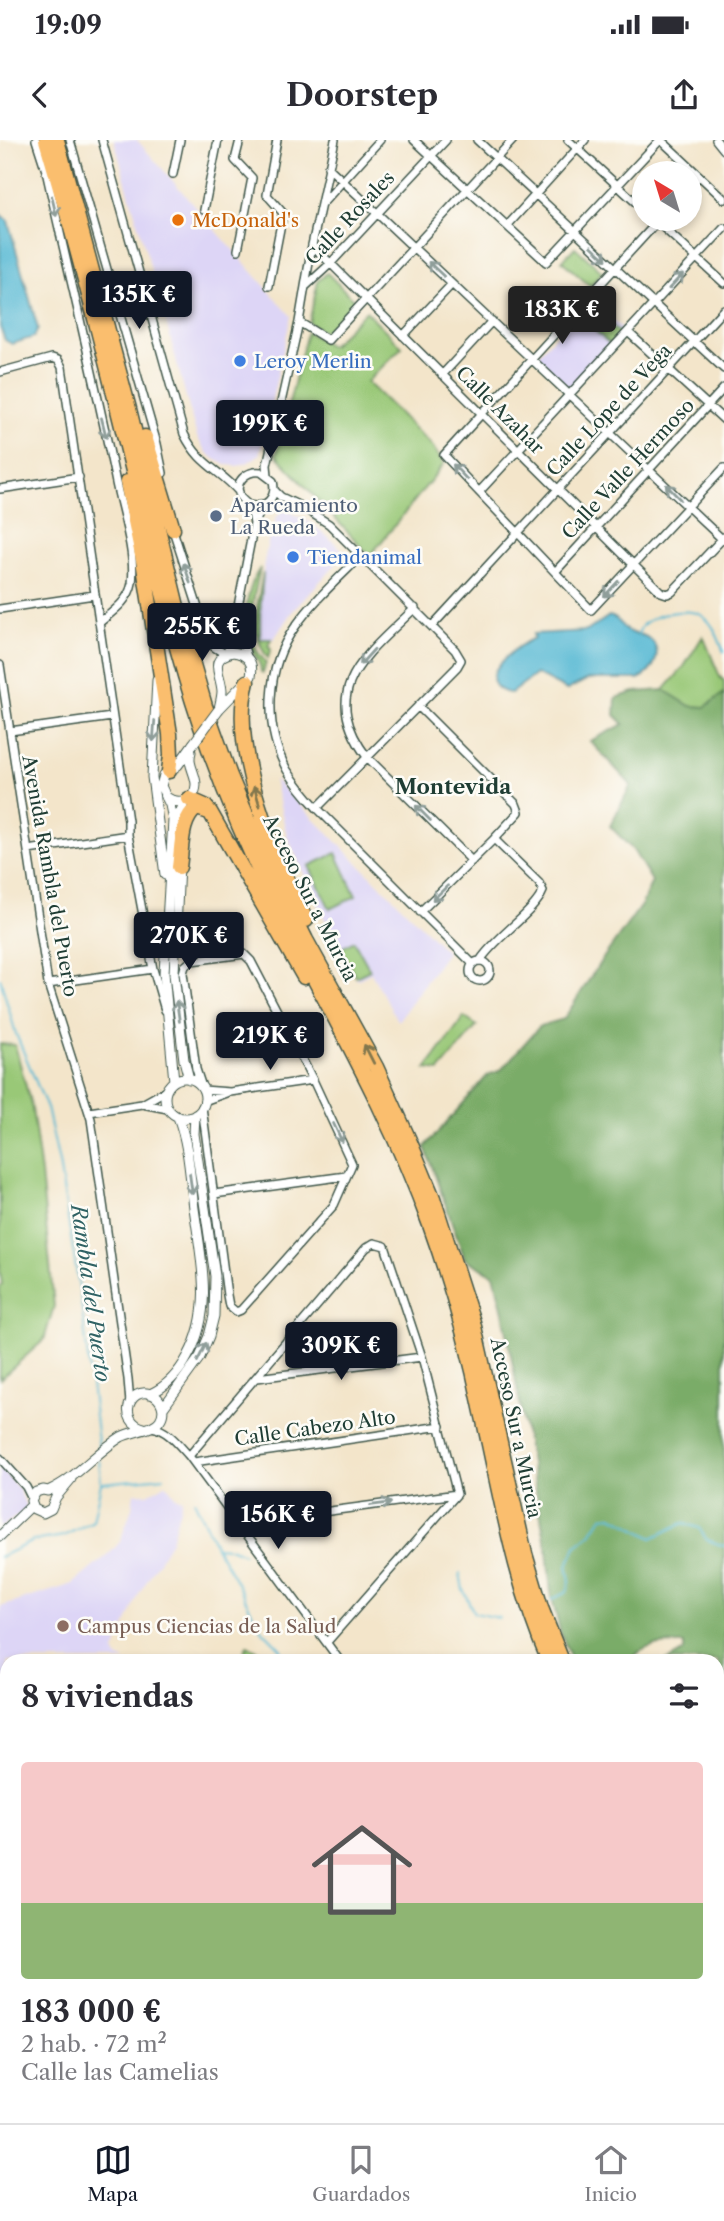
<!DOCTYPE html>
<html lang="es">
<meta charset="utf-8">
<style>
body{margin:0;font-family:"Libre Caslon Text",serif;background:#f2f2f3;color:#2b2b33;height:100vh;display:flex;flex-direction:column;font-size:26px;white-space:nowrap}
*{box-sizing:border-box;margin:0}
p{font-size:23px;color:#7c7c81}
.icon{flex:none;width:38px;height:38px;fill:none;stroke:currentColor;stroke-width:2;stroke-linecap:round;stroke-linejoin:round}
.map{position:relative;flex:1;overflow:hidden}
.drawer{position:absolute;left:0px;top:1514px;width:724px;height:471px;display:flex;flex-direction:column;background:#fff;border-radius:21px 21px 0 0;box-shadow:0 4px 10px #0003}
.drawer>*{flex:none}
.needle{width:46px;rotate:322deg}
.buttons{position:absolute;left:632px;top:21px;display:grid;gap:14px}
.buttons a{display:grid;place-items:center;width:70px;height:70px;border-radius:50%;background:#fff;box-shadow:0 4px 10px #0003;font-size:35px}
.price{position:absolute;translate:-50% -60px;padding:0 16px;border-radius:7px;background:#111827;color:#fff;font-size:23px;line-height:46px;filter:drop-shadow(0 2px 4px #0008)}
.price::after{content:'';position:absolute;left:50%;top:42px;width:21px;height:16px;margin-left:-10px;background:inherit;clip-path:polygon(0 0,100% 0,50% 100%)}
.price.current{background:#222;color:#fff}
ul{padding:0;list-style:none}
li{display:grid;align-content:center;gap:14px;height:371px;padding:0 21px}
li+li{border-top:2px solid #e1e1e2}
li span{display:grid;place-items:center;height:217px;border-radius:7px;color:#555}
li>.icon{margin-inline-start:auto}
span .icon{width:126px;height:126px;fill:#fffc;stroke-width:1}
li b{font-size:30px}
h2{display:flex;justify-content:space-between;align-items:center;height:84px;padding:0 21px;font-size:30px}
.status{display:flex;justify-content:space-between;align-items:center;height:49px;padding:0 35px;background:#fff;direction:ltr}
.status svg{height:19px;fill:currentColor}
header{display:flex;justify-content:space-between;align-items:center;height:91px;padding:0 21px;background:#fff;font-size:32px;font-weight:700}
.tabs{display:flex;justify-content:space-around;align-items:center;height:98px;border-top:2px solid #e1e1e2;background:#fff;font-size:19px;color:#7c7c81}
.tabs a{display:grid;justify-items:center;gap:4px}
.tabs .current{color:#111827}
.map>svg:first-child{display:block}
</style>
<div class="status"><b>19:09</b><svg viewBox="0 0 49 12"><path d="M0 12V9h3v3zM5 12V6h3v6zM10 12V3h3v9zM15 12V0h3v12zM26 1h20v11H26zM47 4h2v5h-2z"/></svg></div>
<header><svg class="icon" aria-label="back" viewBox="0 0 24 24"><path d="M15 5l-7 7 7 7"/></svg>Doorstep<svg class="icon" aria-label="share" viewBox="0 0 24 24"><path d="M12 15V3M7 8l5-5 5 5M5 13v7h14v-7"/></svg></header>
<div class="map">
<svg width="724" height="1983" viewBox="0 0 724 1983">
<rect width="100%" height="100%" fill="#fdfcf7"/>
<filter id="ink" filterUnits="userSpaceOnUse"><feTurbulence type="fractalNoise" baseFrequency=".0143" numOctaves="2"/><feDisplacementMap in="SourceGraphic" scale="14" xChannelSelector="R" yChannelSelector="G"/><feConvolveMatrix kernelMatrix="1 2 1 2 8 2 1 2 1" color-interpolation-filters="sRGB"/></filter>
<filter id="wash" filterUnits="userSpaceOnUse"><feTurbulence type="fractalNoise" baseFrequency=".00686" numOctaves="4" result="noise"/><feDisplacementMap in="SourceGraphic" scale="28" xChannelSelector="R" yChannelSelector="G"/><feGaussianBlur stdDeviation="1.57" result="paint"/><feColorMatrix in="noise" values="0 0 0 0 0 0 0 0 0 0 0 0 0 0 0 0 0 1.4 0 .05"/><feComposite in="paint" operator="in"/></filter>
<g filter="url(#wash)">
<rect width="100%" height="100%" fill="#f3e5ca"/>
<!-- built -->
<path fill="#ddd5f6" d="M114,0h23l154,176 -29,127 -3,12 -12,8 -9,3 -11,-1 -11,-5 -10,-8 -9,-15 -33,-122z
M588,160l37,31 -55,59 -35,-32z
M282,371h6l25,13 33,29 -55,60 -17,26 -14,1v-27l4,-51 5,-25 9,-22z
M274,639l173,173 -49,69 -27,-48 -14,7 -37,-70 -33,-74z
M0,1328l19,21 8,20 -27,19z
M166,1344l9,12 7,3 -3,13 -8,29 -32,53 -22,51 -3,6 2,5 9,5h-118v126l-7,-3v-177l73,-23 37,-31 10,-11 12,-34 2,-15 14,1z
M7,1870v108h57l-2,5h-62v-111z"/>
<!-- green -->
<path fill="#99c877" stroke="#5c8256" stroke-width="2" d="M575,107l27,25 -12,14 -28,-25z
M327,133l28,28 -29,32 -17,-10 9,-42z
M366,171l36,36 -35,35 65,64 12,18 -74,92 -94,-101 31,-123 24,14z
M600,176l21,18 -10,11 -21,-19z
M260,428c-6,30 -20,71 6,94l-3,11 -2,-1c0,-15 -14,-22 -18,-37 2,-22 4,-48 17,-67z
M263,433l-3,40v26h11l-3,7 3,2 -3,10c-20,-25 -10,-57 -5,-85z
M703,496l17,41 4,4v12l-19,14 -15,-1 -26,-16 19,-22z
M336,713l20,43 -26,13 -21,-43z
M354,801l16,29 -14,7 -16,-28z
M464,877l13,9 -38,45 -13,-2z
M0,904l15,1 17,64 9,64 13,133 -10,34 -44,39v-92l2,-3 -2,-12z
M247,1506l34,14 1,1h-41z"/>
<!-- forest -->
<path fill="#7aac68" stroke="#4c744e" stroke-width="2" d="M664,550l26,16 15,1 19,-14v1099l-6,-1v-130h-51l17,-10v-7c-20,0 -41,-1 -54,17h-58l-12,-30 -9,-37 -4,-44 -44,-238 -9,-37 -29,-16 -40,-112 62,-71 14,-6 39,-44 24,-7 37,-58 41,-57 10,-23 -19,-31 -23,-24 21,-41 -41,-44 34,-17 -9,-9 1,-17 18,-6z"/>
<!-- water -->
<path fill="#55b8d3" stroke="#3a7a84" stroke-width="2" d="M0,74l8,7 30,108 -4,8 -22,7 -7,-4 -5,-13z
M609,476c10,2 10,8 17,14 6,5 16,3 22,8 17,11 6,36 -10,41h-50l-21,11 -31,-16 -25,19c-6,0 -10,-2 -15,-7 -13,-16 25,-42 38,-48l-1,-4 54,-3z"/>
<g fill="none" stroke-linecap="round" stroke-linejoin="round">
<!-- stream -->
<path stroke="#55b8d3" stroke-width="2" d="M638,494c2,-5 4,-10 10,-13 13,-8 45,-15 57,-3 10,8 14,23 19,34
M0,838l16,56 31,74 12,55 21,130 19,157
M103,1343l61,-6
M194,1360l22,47 19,32 25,49 20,20 7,13
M216,1407l13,1 15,6
M0,1417l33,-16 31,-5 29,-15 8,-38 -2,-24
M460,1433l3,17 11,23 25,5
M551,1460l16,-8 3,-11 -3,-15 6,-12 3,-8 15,-12 11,-17 10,-1 40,22 31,-15 16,5 8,12 17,6
M0,1773l7,15
M117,1978l4,5"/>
</g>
</g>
<g filter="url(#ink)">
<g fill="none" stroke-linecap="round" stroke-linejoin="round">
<defs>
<path id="minor" d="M36,0l10,31c23,104 49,208 70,312 6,29 20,71 16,100 -3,18 -20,29 -33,40
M70,0l87,304 6,29
M102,0l82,294c16,32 34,34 55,58
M414,0l132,122 114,-122
M477,0l247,229
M568,0l76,70
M661,0l63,59
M716,0l8,10
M328,27l394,372
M173,34l7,-34
M690,46l9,-10
M322,64l58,-64
M204,70l14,-70
M660,79l-216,236 147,155 133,-142
M655,80l69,63
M507,86l78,-86
M312,105l349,347 6,2 5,-2 52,-55
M238,110l14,-72 -17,-18 5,-20
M269,146l14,-73 -16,-18 10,-55
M306,146l24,-22 116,-124
M299,182l29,18 185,-200
M628,192l96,88
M403,196l49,-52
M0,232l52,-14 6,2 4,7 66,454v14l25,134 12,41
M442,235l50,-54
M268,335l-1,-10 32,-143 13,-77 23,-105
M0,349l79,-12
M274,350l7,7 21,10 27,17 126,126 6,10 -4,7 -140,141
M479,352l245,-264
M249,365c17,4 28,-7 24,-24l-12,-9c-14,-2 -29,10 -20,26 2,3 6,5 8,8 3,4 4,12 5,18
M173,390l35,109 6,8 11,7
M361,416c-22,22 -47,44 -66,71 -29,40 -32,99 -8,143 9,14 19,26 30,38l156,156
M555,432l169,-184
M415,468c-48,47 -99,81 -48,149l105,104
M0,469l94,-14
M240,474v19l7,24
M432,486l292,-317
M205,488c12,10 22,6 27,-8
M226,514l5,-12 23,-118 10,-19
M0,525l48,319 43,135 37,260 2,24
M418,566l98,98 3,8 -25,27 -74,73
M10,591l102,-14
M28,710l100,-15
M480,821c14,-23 55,-49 63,-70l-4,-8 -45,-44
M470 831a10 10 0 1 1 20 0a10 10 0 1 1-20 0Z
M48,844l105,-15
M202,947l-6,-18 -13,-96 2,-7 6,-5 53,-7 7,7 62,119 39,84 -18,41 -93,105 -5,2 -7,-6 -2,-11 -25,-188
M203,950l27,2 83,-12
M204,961l22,-8
M142,964l25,-14
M89,972l53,-8 26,5
M214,1054l132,-18
M257,1238l165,-21
M152,1287c16,3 26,17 37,29l151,205
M189,1316l177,-208 8,-5 11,3 37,111 35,137 -130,148
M0,1318l26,29 6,12
M194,1322l247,-36
M240,1383l217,-29
M0,1649l7,3
M221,1978l2,5
M502,1978l10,3 15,-3
M569,1978l9,5
M364,1983v-5
M477,1983l6,-5
M604,1983l11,-5"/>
<path id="tertiary" d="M233,512c14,2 21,10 18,24l-32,33c1,-6 3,-12 3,-18 -1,-18 -15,-32 11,-39z
M157,540l-5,97 13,98
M166,657c11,8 29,5 30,-12 0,-12 -9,-20 -5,-33
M178,689l2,-16 5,-12
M179,724l-5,110 10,86 5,19
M165 958a20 20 0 1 1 40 0a20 20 0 1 1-40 0Z
M174,941l-10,-108 9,-153 -3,-15 -9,-19 3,-11 14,-10 15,-21
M150,1254c18,-8 29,-21 38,-38 26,-47 13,-97 6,-148 -4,-30 -5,-63 -16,-91
M163,1268l37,-51 9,-21 5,-20 1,-40 -21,-142 1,-19
M71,1339l-15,18 -5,12 -8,4 -9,-4 -3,-8 5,-9 7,-2 5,1c29,-13 47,-38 73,-54 11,-6 33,-7 39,-17 6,-9 2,-22 -9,-26 -22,-8 -34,27 -7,34
M0,1396l32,-31"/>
<path id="motorway" d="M46,0c36,121 66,245 96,368 20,81 38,162 67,241 19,53 41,105 67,156 54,107 113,206 154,320 22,61 39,123 52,187 19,84 32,169 67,249
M57,0l72,269 52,214 24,83 25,70 30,71 46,93 70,127 33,73 24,58 40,124 52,232 16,54 21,53
M145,297l28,92
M127,342l16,78 27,174 1,21 -2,16
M247,542c-19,69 29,176 59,238
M189,659l16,7 5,6 94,165
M179,727c3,-19 1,-48 18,-59l12,4
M718,1754l6,12
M718,1780l6,13"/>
</defs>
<!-- minor casing -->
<use href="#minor" stroke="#3f564a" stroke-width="10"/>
<!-- tertiary casing -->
<use href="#tertiary" stroke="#3f564a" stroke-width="11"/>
<!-- motorway casing -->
<use href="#motorway" stroke="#3f564a" stroke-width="17"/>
<!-- minor -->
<use href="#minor" stroke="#fff" stroke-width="7"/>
<!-- tertiary -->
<use href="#tertiary" stroke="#fff" stroke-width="9"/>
<!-- motorway -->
<use href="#motorway" stroke="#fabe6e" stroke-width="14"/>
<defs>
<path id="tertiary-bridge" d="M193,604l26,-35"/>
</defs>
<!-- tertiary-bridge casing -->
<use href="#tertiary-bridge" stroke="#3f564a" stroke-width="11" stroke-linecap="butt"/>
<!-- tertiary-bridge -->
<use href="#tertiary-bridge" stroke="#fff" stroke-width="9"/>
</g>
<!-- one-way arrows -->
<defs><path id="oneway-shaft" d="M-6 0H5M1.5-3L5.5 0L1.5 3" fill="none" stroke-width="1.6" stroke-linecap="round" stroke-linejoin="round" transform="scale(1.75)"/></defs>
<g stroke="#8f9e9a">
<use href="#oneway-shaft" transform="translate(54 66) rotate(77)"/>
<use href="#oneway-shaft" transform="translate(599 113) rotate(43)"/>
<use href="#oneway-shaft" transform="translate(436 129) rotate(-137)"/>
<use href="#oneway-shaft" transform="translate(676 141) rotate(-47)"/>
<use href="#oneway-shaft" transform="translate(104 288) rotate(76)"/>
<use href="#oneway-shaft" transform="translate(460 332) rotate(-133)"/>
<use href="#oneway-shaft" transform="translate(673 352) rotate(-134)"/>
<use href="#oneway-shaft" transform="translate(187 433) rotate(-108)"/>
<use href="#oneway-shaft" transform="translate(611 449) rotate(133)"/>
<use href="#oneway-shaft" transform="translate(367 517) rotate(132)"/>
<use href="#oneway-shaft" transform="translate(154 591) rotate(94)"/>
<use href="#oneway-shaft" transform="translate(423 673) rotate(-135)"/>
<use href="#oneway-shaft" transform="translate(440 753) rotate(136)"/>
<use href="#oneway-shaft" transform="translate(178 871) rotate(-98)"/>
<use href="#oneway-shaft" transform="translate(338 993) rotate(65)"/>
<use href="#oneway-shaft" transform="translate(191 1044) rotate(82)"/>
<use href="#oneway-shaft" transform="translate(202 1212) rotate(-64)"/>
<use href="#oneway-shaft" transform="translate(381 1364) rotate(-8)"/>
</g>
<g stroke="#82774e">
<use href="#oneway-shaft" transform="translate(257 656) rotate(-106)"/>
<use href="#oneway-shaft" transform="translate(369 914) rotate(-117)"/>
</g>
</g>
<!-- markers -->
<circle fill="#e8710a" stroke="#fdfcf7" stroke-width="2.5" cx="178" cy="80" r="7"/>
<g fill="#3f7fe0" stroke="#fdfcf7" stroke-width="2.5">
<circle cx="240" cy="221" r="7"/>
<circle cx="293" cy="417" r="7"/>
</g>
<circle fill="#5c6f8a" stroke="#fdfcf7" stroke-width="2.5" cx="216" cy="376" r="7"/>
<circle fill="#8d6e63" stroke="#fdfcf7" stroke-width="2.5" cx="63" cy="1486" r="7"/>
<g text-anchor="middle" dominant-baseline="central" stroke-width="5" stroke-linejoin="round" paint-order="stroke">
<!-- street labels -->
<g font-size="19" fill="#1f3d34" stroke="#fdfcf7">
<text transform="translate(350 78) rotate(-47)">Calle Rosales</text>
<text transform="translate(500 270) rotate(45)">Calle Azahar</text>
<text transform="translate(609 270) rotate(-47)">Calle Lope de Vega</text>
<text transform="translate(628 329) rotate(-47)">Calle Valle Hermoso</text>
<text transform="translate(50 736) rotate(80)">Avenida Rambla del Puerto</text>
<text transform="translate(310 758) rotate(63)">Acceso Sur a Murcia</text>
<text transform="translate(315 1288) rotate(-8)">Calle Cabezo Alto</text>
<text transform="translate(516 1288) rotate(78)">Acceso Sur a Murcia</text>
</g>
<!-- food labels -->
<g font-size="19" fill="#c56008" stroke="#fdfcf7" text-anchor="start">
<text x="192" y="80">McDonald's</text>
</g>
<!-- shop labels -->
<g font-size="19" fill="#366cbe" stroke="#fdfcf7" text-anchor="start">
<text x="254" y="221">Leroy Merlin</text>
<text x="307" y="417">Tiendanimal</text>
</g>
<!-- service labels -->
<g font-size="19" fill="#4e5e75" stroke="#fdfcf7" text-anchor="start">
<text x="230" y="365">Aparcamiento<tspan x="230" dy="22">La Rueda</tspan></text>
</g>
<!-- education labels -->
<g font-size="19" fill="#785e54" stroke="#fdfcf7" text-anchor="start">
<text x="77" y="1486">Campus Ciencias de la Salud</text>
</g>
<!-- neighbourhood labels -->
<g font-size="21" font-weight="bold" fill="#1f3d34" stroke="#fdfcf7">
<text x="453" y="646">Montevida</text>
</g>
<!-- water labels -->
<g font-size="21" font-style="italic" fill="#2f6264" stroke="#fdfcf7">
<text transform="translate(91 1153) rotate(82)">Rambla del Puerto</text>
</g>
</g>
</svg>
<div class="buttons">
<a><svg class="needle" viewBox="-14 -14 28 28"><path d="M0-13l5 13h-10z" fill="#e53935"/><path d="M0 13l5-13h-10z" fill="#7c7c81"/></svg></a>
</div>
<b class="price" style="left:139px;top:191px">135K €</b>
<b class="price current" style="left:562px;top:206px">183K €</b>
<b class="price" style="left:270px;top:320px">199K €</b>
<b class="price" style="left:202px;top:523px">255K €</b>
<b class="price" style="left:189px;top:832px">270K €</b>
<b class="price" style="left:270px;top:932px">219K €</b>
<b class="price" style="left:341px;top:1242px">309K €</b>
<b class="price" style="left:278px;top:1411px">156K €</b>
<section class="drawer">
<h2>8 viviendas<svg class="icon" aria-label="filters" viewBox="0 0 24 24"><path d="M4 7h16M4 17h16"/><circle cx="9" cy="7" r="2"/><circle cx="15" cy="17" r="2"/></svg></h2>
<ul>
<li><span style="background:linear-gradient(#f6c9c9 65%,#8fb573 0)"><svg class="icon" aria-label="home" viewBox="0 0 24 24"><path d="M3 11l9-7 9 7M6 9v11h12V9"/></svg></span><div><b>183 000 €</b><p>2 hab. · 72 m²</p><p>Calle las Camelias</p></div></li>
</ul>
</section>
</div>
<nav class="tabs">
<a class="current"><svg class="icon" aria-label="map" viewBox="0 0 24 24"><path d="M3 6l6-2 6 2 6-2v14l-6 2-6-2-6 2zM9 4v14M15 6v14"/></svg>Mapa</a>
<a><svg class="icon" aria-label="saved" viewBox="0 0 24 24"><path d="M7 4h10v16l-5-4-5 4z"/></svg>Guardados</a>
<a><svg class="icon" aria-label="home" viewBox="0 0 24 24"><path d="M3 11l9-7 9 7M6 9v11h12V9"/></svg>Inicio</a>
</nav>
